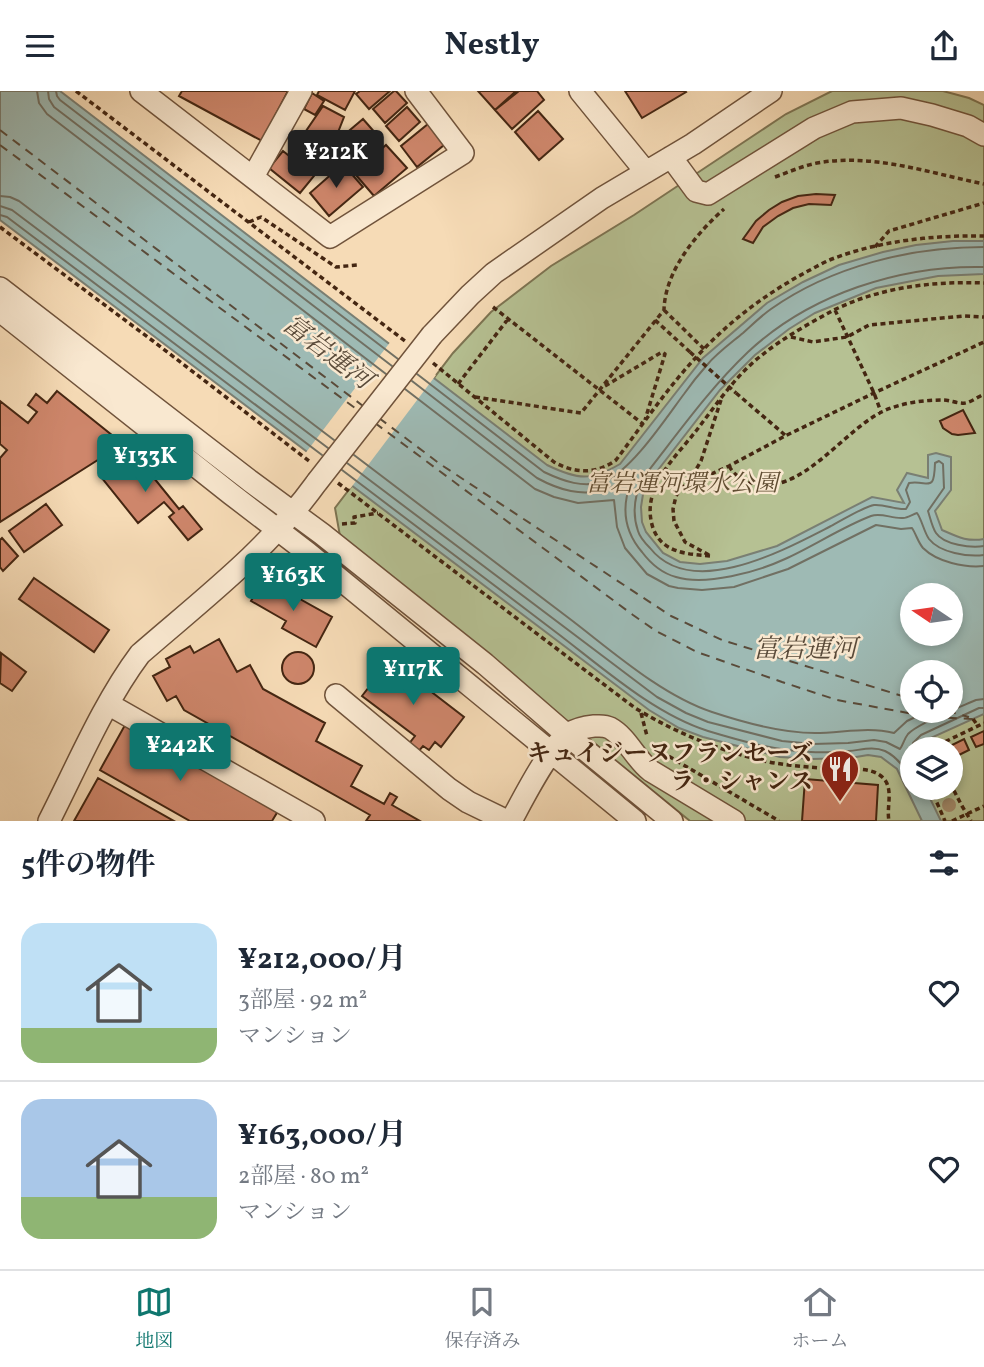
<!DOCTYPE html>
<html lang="ja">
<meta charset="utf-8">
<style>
body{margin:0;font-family:Vollkorn,"Noto Serif JP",serif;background:#f2f2f3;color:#1f2937;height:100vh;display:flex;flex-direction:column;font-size:26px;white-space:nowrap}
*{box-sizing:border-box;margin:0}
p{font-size:23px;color:#747a83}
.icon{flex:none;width:38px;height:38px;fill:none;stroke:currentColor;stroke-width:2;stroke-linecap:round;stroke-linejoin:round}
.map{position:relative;height:730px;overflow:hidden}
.side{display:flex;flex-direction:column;background:#fff;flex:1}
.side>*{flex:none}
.needle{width:46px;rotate:283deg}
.buttons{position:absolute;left:900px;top:492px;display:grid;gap:14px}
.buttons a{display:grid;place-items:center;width:63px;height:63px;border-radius:50%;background:#fff;box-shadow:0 4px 10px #0003;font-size:35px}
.price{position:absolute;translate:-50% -60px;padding:0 16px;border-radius:7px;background:#0f766e;color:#fff;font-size:23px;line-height:46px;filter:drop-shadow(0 2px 4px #0008)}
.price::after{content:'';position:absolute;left:50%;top:42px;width:21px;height:16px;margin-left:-10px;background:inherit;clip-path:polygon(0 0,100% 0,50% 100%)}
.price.active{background:#222;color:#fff}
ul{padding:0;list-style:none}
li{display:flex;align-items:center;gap:21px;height:175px;padding:0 21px}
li+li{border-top:2px solid #e0e1e3}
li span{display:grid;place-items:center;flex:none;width:196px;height:140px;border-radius:21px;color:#555}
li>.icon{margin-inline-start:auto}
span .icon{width:84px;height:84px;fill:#fffc;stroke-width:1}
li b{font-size:30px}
h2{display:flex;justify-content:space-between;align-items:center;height:84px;padding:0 21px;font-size:30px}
header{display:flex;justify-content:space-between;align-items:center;height:91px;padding:0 21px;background:#fff;font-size:32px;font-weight:700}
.dock{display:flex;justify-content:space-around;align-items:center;height:98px;border-top:2px solid #e0e1e3;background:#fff;font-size:19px;color:#747a83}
.dock a{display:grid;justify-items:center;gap:4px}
.dock .active{color:#0f766e}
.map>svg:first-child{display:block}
</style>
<header><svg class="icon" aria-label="menu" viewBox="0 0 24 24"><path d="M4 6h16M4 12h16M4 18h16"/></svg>Nestly<svg class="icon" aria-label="share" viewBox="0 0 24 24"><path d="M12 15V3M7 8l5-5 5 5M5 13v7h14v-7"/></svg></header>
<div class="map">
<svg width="984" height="730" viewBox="0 0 984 730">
<rect width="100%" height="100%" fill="#f6dbb6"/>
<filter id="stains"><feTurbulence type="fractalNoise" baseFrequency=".00286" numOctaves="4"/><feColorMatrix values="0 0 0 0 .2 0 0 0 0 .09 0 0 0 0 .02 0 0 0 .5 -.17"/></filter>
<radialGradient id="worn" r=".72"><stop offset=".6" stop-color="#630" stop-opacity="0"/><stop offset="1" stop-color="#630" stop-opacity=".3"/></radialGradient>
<!-- green -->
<path fill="#b6c193" stroke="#7d7452" stroke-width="2" fill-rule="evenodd" d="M832,0h111l26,7 15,7v716h-294l-350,-285 -5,-28 118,-155 38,-41 60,-46 83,-51 152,-101zM912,504h38v38h-38zM912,581h38v39h-38zM912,658h38v38h-38z"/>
<!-- water -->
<path fill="#9ebab4" stroke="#7a7f73" stroke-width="2" fill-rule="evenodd" d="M0,0h60l487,374c31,15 44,16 73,-1l83,-106 64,-55 36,-21 36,-17 44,-13 33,-7 37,-4h31v33l-46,2 -62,12 -61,25 -26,16 -34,26 -35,35 -72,93 -5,11 -2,13 1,15 4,10 17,21 17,9 20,2 27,-3 50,-15 95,-49 32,6 -7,-13 10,-17 21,5v-23l8,-2 15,4v33l-16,21 7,19c16,7 25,12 42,9v175l-60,27 -7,8h-5v38l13,1 16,33h-19l-25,-52 -16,-12 -13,-2 -18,3 -38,1 -32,-2 -77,-20 -24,-9 -30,-18 -649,-490zM912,504h38v38h-38zM912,581h38v39h-38z"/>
<!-- pier -->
<path fill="#f6dbb6" d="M391,250l45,34 -86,114 -46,-34z"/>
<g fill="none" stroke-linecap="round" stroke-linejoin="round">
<!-- shore -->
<path stroke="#717063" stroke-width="2" d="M37,0l2,12 8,11 339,260
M48,0l1,8 5,8 338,259
M56,0l1,5 3,4 338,259
M0,105l10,1 9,4 315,239
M0,115l12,4 316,238
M0,124l7,2 315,238
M984,176c-84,-2 -174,27 -236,85 -40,38 -72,84 -106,127 -7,16 -10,35 -4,52 2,7 7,12 12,17 42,53 134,2 181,-22 9,-5 35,-20 43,-21 11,-1 21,5 32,4l4,-7 -4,-12 3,-7c20,-3 25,11 26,-20l4,-2 4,3 1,24 -16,23c2,6 4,16 8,22 8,12 35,15 48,13
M417,283l127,98c19,9 40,17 61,9 27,-11 61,-63 79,-87 7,-10 15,-20 23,-29 10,-12 24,-22 36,-32 9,-8 18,-17 28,-24 61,-43 140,-62 213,-62
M412,290l125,97c22,12 45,19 70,11 6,-2 13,-7 19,-10h3l2,3c-10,26 -7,49 11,70 9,12 19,21 34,25 30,9 81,-5 109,-18 29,-13 57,-32 86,-43 10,-4 21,3 32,2 5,0 10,-4 14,-5 5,7 7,19 12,26 11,14 39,18 55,16
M405,298l130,100 19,8 24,6 36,-3 3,27 8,21 22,26 22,12 9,2 24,2 32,-3 54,-18 88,-44 25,4 11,-1c4,6 6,14 11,20 14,14 42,20 61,18
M354,364c72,55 144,109 216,164 42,32 91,76 142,93 33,11 69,21 103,21 27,0 53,-7 79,0l13,-12 21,-10
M347,372l310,234 29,16 22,9 74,19 31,3 35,-1 26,-3 12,2 14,7c3,-4 4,-10 8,-15 10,-11 52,-27 68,-34l8,-1
M342,379c72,55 144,109 215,163 46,35 97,81 151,98 33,10 68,20 103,21 12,1 25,0 38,-1 12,-1 24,-5 36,0 14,7 20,18 27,32
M912,659l1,-7 8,-8 58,-27h5"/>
<!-- ferry -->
<path stroke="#5a4b3a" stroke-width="2" stroke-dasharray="9 7" stroke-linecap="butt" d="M0,39l363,276
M0,54l359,266
M379,327l61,46 231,152 51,24 190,59
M375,332l258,192 23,16 41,21 85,30 55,18 93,17 43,2
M947,620l22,6"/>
</g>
<!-- building -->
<path fill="#ce866b" stroke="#442612" stroke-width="2" d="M182,0h106l-26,50 -83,-45z
M319,0h36l-10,19 -28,-15z
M360,0h30l-21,18 -13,-15z
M394,0h2l11,12 -22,20 -12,-14z
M478,0h38l-21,19z
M519,0h18l7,9 -32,29 -17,-19z
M625,0h60l1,1 -44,26z
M312,2l12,8 -9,14 -11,-6z
M323,15l21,11 -11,28 -27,-14z
M407,16l13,15 -21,19 -13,-15z
M538,20l25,28 -24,21 -24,-28z
M363,28l14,16 -14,12 9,10 14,-12 21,23 -33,28 -43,-50z
M428,33l16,21 -27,22 -16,-21z
M309,47l23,17 -14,18 -23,-18z
M283,60l31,25 -14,17 -31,-25z
M343,73l20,23 -34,29 -19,-23z
M816,103l19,1 -4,10 -22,-1 -16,4 -15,8 -15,11 -10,16 -10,-4 13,-18 13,-11 13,-8 16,-6z
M57,300l66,53 -123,78v-64l7,-8 -7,-6v-43l28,22 9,-11 -9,-7 8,-11 11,9z
M963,319l12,23 -17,2 -6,-1 -9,-6 -3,-7z
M132,360l47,58 4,-3 19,23 -14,11 -19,-23 5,-4 -10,-11 -26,21 -37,-46z
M46,413l16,21 -38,27 -15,-21z
M2,447l16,18 -15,15 -3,-4v-27z
M34,487l75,52 -15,22 -75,-53z
M264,488l68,38 -16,30 -34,-19 4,-7 -35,-20z
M219,548l18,33 13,-7 13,24 62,34 -9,18 46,25 -11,20 33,18 6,-11 7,4 -5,8 28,16h-54l4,-6 -186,-105 -8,-14 -9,5 -14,-25 17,-9 -4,-8 24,-13 4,7z
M282 577a16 16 0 1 1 32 0a16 16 0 1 1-32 0Z
M1,562l25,19 -14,19 -12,-8z
M390,569l74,57 -23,30 -6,-5 -6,8 -6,-4 -5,6 -10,-7 7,-9 -53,-40z
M125,634l153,86 -6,10h-82l-90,-51z
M984,640v13l-8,3 -5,-10z
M964,648l5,11 -18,9 -1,-10 -4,-1z
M98,687l76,43h-100z
M805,688l73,6 -2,36h-74z"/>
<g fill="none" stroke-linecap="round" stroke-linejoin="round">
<defs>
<path id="minor" d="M141,0l189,146 133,-84 -47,-62
M580,0l66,81
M671,66l25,34 12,3 106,-66 38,-16 49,-4 31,7 36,11 16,9
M253,86l48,-86
M0,197l250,193 72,53 163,130 82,71 105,86
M0,220l231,183 77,59 327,268
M432,244l38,-40 24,-22 108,-75 91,-54 78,-53
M336,604l113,94 19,13 39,19
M108,613l206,117
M49,730c28,-55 55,-119 91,-167 62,-54 129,-105 177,-172
M511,730c12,-22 38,-74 57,-87 8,-5 16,-7 26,-8 6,0 10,-1 16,2 18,10 25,31 41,43l83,50"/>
</defs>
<!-- minor casing -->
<use href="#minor" stroke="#70533b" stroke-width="24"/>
<!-- path -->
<path stroke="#442612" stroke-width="3.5" stroke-dasharray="5 3.5" stroke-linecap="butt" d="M76,0l329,250
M775,86c14,-5 27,-11 42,-14 57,-10 112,10 167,21
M249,131l12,-5 75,50 22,-2
M0,136l153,114 156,120
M875,156l14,-16 95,-28
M493,216l150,117
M664,219l40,39
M835,219l39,83 7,19
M655,229l35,32
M791,246l22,5 34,-5 22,-12 95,-9 20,1
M433,272l121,99c21,12 43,12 62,-2 28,-37 54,-76 86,-109 31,-33 67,-59 106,-80 8,-4 16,-9 24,-12 47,-18 101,-24 152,-23
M458,293l50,-65
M605,295l57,-34 3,2 -20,66
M736,302l49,42
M475,306l106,16 83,-103c1,-39 32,-76 60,-101
M729,375c5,9 11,12 20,16 53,19 97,-59 142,-74 17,-6 35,-8 52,-8 7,0 15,4 22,3 6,-1 13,-6 19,-9
M338,392l297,225c41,25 83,42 129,53 23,5 47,6 70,8 15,1 34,-3 47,7 14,11 5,30 8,45
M688,392l13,-22 20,-61
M342,433l13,-1 -1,-6 24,-4
M709,464l-24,-13 -11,-21 -1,-12 3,-13 6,-9 47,-21 56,-30 89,-43 110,-51
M710,465c-23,-2 -48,-3 -57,-28 -13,-39 21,-69 43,-97 20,-26 40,-56 66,-76 21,-17 48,-32 72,-45 47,-23 99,-29 150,-27
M641,622l6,23
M973,628l5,7
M930,658l54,-26
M661,663h4l114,67
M950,692l12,23 9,15
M930,696l15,34
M952,730l32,-15"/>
<!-- minor -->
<use href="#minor" stroke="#f9e8d0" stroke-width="21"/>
<defs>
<path id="minor-bridge" d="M317,391l115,-147"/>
</defs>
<!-- minor-bridge casing -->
<use href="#minor-bridge" stroke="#70533b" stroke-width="24" stroke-linecap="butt"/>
<!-- path-bridge -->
<path stroke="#442612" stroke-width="3.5" stroke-dasharray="5 3.5" stroke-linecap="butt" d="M690,261l46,41"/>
<!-- minor-bridge -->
<use href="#minor-bridge" stroke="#f9e8d0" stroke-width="21"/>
</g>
<!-- trees -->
<circle fill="#a48d6d" cx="949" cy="714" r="7"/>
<!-- icons -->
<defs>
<symbol id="restaurant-pin" viewBox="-11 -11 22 30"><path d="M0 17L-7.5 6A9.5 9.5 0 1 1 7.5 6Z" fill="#8f2418" stroke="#f9e8d0"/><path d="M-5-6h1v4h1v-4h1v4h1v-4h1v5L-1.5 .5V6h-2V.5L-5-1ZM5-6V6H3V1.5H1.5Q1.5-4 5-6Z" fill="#fff"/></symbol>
</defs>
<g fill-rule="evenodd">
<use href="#restaurant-pin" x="818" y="656" width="44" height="60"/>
</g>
<g text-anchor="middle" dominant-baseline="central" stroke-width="5" stroke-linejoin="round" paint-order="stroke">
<!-- park labels -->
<g font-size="24" font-style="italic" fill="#604d32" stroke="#f9e8d0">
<text x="682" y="394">富岩運河環水公園</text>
</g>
<!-- poi labels -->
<g font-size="24" font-weight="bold" fill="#442612" stroke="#f9e8d0" text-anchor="end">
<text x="813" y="664">キュイジーヌフランセーズ<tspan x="813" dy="28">ラ・シャンス</tspan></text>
</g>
<!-- water labels -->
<g font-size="26" font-style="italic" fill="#5a4b3a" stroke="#f9e8d0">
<text transform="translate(327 262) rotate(37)">富岩運河</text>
<text x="805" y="559">富岩運河</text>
</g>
</g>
<rect width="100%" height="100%" filter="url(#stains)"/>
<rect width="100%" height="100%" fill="url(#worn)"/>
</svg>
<div class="buttons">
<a><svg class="needle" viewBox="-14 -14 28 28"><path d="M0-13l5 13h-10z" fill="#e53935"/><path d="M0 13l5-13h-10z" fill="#747a83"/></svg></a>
<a><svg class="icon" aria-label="locate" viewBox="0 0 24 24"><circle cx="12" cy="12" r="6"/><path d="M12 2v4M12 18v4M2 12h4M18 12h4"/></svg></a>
<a><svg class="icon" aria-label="layers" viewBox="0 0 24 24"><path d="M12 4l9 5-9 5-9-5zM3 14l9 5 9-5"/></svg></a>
</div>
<b class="price active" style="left:336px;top:99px">¥212K</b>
<b class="price" style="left:145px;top:403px">¥133K</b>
<b class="price" style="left:293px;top:522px">¥163K</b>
<b class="price" style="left:413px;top:616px">¥117K</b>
<b class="price" style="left:180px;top:692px">¥242K</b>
</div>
<section class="side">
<h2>5件の物件<svg class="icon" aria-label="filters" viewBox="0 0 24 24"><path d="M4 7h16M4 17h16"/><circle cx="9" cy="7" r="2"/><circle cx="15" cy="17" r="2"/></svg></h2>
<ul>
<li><span style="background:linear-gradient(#bfe0f5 75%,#8fb573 0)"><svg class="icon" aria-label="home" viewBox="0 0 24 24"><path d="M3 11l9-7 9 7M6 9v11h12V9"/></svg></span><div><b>¥212,000/月</b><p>3部屋 · 92 m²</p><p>マンション</p></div><svg class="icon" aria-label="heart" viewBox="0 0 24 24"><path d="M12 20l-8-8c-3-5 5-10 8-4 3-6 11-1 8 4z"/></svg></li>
<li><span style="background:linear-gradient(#a9c7e8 70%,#8fb573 0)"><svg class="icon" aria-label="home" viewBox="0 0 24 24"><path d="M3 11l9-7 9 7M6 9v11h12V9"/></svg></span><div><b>¥163,000/月</b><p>2部屋 · 80 m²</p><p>マンション</p></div><svg class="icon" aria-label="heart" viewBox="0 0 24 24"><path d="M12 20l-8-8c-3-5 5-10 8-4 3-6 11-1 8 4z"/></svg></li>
</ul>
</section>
<nav class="dock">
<a class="active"><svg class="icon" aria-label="map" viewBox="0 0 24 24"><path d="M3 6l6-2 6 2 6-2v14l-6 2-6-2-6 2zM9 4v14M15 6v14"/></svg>地図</a>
<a><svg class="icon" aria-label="saved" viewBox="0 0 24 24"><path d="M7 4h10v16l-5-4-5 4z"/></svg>保存済み</a>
<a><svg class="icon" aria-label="home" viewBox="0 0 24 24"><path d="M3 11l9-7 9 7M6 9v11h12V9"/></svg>ホーム</a>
</nav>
